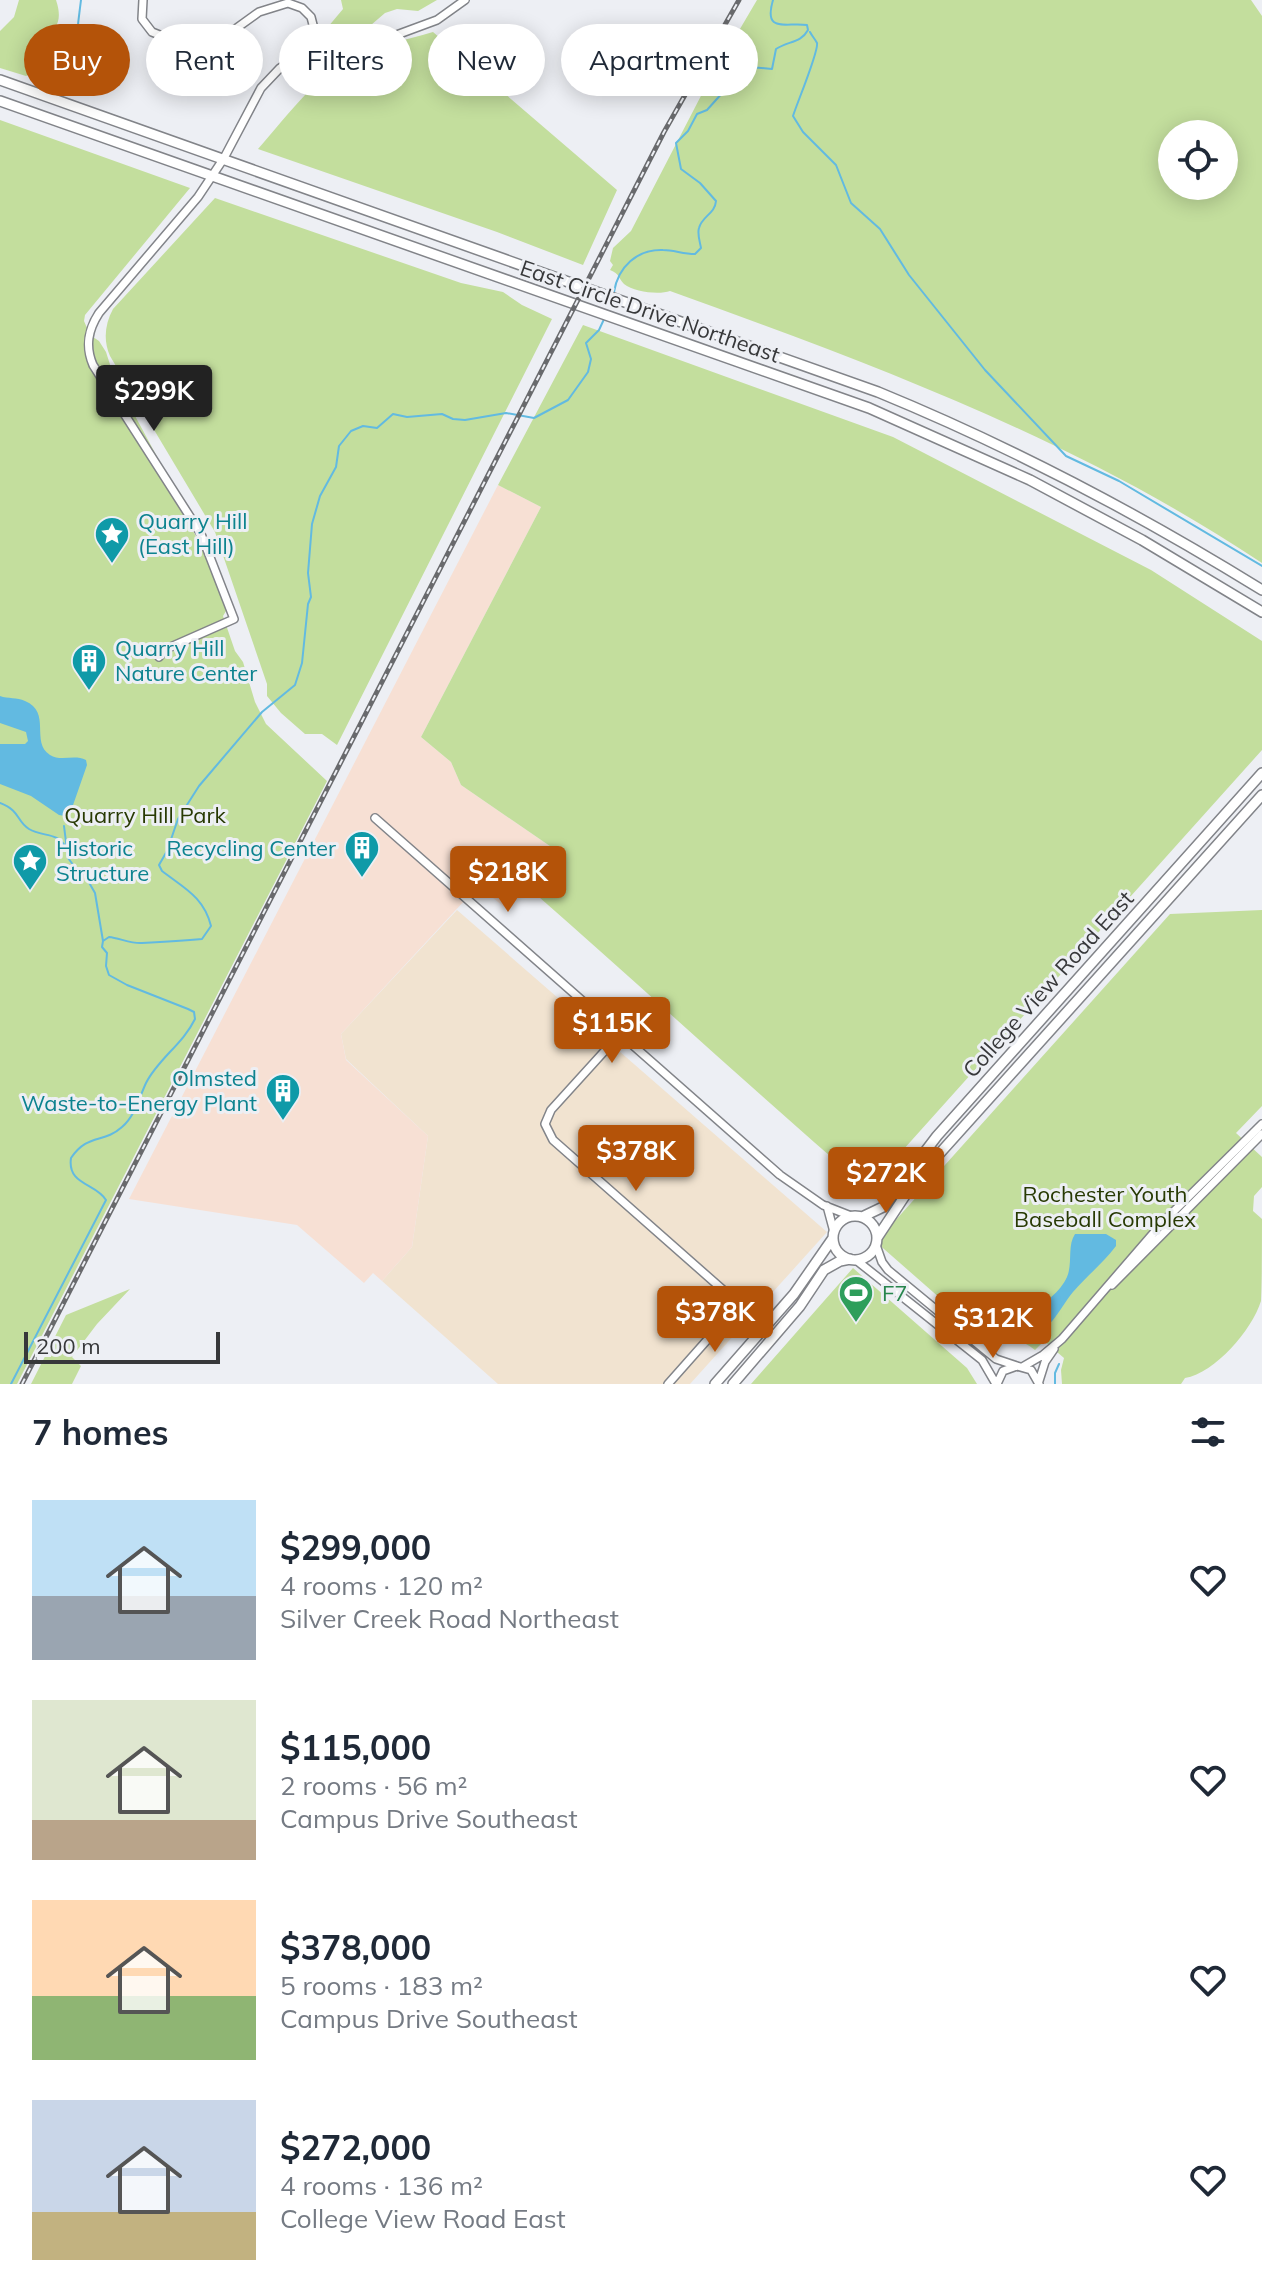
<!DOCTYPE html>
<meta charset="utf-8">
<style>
body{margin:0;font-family:Mulish,sans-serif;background:#f2f2f3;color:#1f2937;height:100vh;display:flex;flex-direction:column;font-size:30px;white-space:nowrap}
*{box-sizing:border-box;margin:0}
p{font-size:26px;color:#747a83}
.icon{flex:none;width:44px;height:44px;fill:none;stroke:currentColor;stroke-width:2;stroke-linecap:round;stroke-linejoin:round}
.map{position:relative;height:1384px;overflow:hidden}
.sheet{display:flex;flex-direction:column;background:#fff;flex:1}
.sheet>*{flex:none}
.top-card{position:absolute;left:24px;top:24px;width:800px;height:72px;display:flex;gap:16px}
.buttons{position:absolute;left:1158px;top:120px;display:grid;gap:16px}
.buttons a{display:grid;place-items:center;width:80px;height:80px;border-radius:50%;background:#fff;box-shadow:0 4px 20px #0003;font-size:40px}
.scale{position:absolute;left:24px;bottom:20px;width:196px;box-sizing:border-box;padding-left:8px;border:4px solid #37383a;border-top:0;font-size:22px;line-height:28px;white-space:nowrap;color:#37383a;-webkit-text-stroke:6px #edeff4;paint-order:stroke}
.price{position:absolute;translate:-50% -68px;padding:0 18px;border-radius:8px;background:#b45309;color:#fff;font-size:26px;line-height:52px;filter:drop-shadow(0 2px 4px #0008)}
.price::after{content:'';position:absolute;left:50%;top:48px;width:24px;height:18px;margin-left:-12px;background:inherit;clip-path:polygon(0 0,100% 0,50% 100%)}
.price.current{background:#222;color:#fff}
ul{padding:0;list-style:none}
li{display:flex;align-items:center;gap:24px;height:200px;padding:0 32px}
li span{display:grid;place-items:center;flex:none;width:224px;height:160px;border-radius:0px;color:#555}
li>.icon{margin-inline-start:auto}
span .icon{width:96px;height:96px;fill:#fffc;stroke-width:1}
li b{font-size:34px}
h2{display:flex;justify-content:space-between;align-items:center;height:96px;padding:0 32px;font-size:34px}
.pill{padding:0 28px;border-radius:36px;background:#fff;box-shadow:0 4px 20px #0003;font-size:28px;line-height:72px}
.pill.current{background:#b45309;color:#fff}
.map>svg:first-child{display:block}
</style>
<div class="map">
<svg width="1262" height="1384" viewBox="0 0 1262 1384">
<rect width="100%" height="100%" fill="#edeff4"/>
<!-- commercial -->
<path fill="#f1e3d0" d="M457,910l370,322 -137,152h-192l-116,-103 30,-34 16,-111 -82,-77 -5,-25z"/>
<!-- industrial -->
<path fill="#f7e0d4" d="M498,485l43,22 -120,230 30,25 10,23 93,64 -46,61 -30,-24 -137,148 5,26 82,76 -16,111 -30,34 -9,-8 -9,10 -67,-58 -168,-26z"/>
<!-- green -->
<path fill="#c3de9d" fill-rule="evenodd" d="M19,0h37c12,35 -17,34 -28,59l5,9 -1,5 -6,3 -26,-8v-37l14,-14z
M341,0h96l-19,11 -21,-2 -12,4 -28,24 -30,4 -4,-1 -1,-6 21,-25z
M757,0h494l11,16v547c-183,-122 -386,-198 -592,-272 -11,4 -36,1 -46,-7 -6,-6 -4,-10 -14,-14l3,-5 -3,-4 3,-13 18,-17 73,-141zM1224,134v52h-52v-52z
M433,32l184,158 -34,75 -86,-33 -239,-83c23,-26 57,-71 87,-88 27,-15 58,-20 88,-29z
M0,120l190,68 -105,127 -1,6 6,14 9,6 7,11 8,25 47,87 5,20 35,61 23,56 2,10 -3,5 12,35 8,11 12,40 11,22 61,57 -310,603h-17z
M215,198l246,85 42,9 19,13 30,14 -215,426 -15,-11h-17l-24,-21 -14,-17v-12l-52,-152 -105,-176c-7,-16 -5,-32 3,-47z
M583,325l310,112 258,133 111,71v109l-394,439c-114,-98 -224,-200 -337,-299l29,-37 -99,-68 -10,-23 -30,-25 120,-230 -43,-22z
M1262,910v196l-26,27 26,24v30l-8,9 -1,15 9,8c0,21 0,64 -1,82 -9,29 -46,72 -76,77l-4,6h-119l-1,-14 3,-12 -20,-17 -9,9c-10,-8 -18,-11 -31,-10l-63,-41 -65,-57 294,-328z
M853,1268l114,100 10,16h-226z
M130,1289l-33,35 -25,33 9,9 -9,18h-41l35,-69z"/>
<!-- water -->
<path fill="#62bae1" d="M0,696c8,3 17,1 25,5 27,11 5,41 25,54 11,7 24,-1 36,5l1,5 -15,43 -7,8 -6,-1 -28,-19 -31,-12v-40h25l3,-3 -2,-9 -26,-9z
M1075,1234h31l10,6v6c-13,17 -29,30 -43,46 -15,18 -26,49 -55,45l-10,-13c6,-7 14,-8 22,-12 13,-7 31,-21 37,-35 6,-14 0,-31 8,-43z"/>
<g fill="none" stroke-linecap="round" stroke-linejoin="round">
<!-- stream -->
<path stroke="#62bae1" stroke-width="2" d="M81,0c-4,33 -9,54 5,85
M810,32c2,4 5,7 7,11 2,8 -20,60 -24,73l10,16 33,33 15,38 29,26 29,46 76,95 81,86 53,25 143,85
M614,292c4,-25 23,-43 49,-42 11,0 20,4 32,4l6,-6c-1,-6 -4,-14 -2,-20 3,-12 16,-14 17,-27l-16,-18 -19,-14 -5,-26 12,-12 9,-17 10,-4 17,-19 8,-3 15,-19 3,-2 22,2 4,-20c12,-8 25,-6 32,-19l-1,-5c-21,-3 -44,9 -34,-25
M0,803c21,8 16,18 29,26 13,8 28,3 36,17
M64,826l4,32 6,8 9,6 12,21 8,48
M11,1384l95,-184c-10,-17 -39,-15 -35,-42 17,-25 32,-14 51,-31 13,-11 17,-29 24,-44 12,-24 37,-39 49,-64l-1,-7 -6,-3 -61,-24 -18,-10 -3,-9 1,-13 -5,-6 1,-6 6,-4c10,1 23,7 33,6 20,-1 39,-2 60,-4l9,-13c-7,-29 -27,-38 -49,-55l-3,-6 8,-14 11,-32 21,-33 63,-74 33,-27 7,-22 6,-59 3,-7 -3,-24 4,-49 8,-28 16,-29 3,-21 12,-15 12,-5 14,2 16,-14 14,3 35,-3 11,5 12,1 41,-7 28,5 34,-18 20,-28 3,-13 -5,-16 13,-13 6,-13
M1055,1384v-11l4,-9"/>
<defs>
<path id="minor" d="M143,0l-1,19 10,13 43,17 14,-1 50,-36 29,-9 14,5 9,9 9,35
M159,657l7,-8 68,-30 -33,-85 -108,-169c-8,-19 -5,-35 6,-52l99,-116 26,-39 37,-70 19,-20 11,-8 100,-23 46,-17 28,-20
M375,818l405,357 43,30 28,11
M620,1034l-69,76 -6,14 8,16 186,164 -71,80
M827,1206l7,26
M876,1245l6,17 6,8 108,89 21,7
M856,1260l126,100 14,24
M1112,1285l150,-151
M1024,1366l19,-11 19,-16 101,-117 99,-98
M1039,1381l6,-19 9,-13
M997,1384l6,-13 14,-5 14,4 8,14"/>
<path id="major" d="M0,80l878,312c134,55 261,122 384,198
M0,101l869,307 161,72 112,60 120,72
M833 1238a22 22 0 1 1 44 0a22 22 0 1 1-44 0Z
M862,1217l21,-10 54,-71 325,-363
M877,1238l37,-56 348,-387
M715,1384l79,-90 39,-56
M733,1384l67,-78 24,-36 16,-9 10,-2"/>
</defs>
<!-- minor casing -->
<use href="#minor" stroke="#828489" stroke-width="10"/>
<!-- major casing -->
<use href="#major" stroke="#828489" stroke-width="12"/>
<!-- minor -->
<use href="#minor" stroke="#fff" stroke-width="7"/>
<!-- major -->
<use href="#major" stroke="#fff" stroke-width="9"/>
<defs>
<path id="rail" d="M22,1384l642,-1252 75,-132"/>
</defs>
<!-- rail casing -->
<use href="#rail" stroke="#696a6d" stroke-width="5"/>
<!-- rail -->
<use href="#rail" stroke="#edeff4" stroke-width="2" stroke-dasharray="6" stroke-linecap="butt"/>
</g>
<!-- icons -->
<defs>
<symbol id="sight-pin" viewBox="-11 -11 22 30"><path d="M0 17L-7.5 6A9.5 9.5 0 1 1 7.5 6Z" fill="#0f9aa8" stroke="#edeff4"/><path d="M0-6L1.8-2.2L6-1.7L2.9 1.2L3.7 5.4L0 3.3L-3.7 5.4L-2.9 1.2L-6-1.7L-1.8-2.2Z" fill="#fff"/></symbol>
<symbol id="building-pin" viewBox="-11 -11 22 30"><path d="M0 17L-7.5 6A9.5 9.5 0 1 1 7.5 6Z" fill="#0f9aa8" stroke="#edeff4"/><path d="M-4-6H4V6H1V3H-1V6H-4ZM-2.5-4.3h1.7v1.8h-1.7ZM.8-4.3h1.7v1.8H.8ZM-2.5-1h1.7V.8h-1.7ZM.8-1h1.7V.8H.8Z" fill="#fff"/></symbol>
<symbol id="stadium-pin" viewBox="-11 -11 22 30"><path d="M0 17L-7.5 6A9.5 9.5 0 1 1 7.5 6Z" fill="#2e9e5b" stroke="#edeff4"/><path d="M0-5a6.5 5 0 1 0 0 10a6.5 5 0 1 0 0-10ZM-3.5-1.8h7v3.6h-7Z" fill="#fff"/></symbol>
</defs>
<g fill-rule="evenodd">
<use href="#sight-pin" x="92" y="514" width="40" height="54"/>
<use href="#building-pin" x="69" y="641" width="40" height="54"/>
<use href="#building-pin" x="342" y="828" width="40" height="54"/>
<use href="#sight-pin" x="10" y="841" width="40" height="54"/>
<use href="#building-pin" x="263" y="1071" width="40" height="54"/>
<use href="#stadium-pin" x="836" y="1273" width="40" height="54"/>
</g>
<g text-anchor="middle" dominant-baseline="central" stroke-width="6" stroke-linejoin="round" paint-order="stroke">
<!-- street labels -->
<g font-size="22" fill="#37383a" stroke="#edeff4">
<text transform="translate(650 311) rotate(19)">East Circle Drive Northeast</text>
<text transform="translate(1048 984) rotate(-48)">College View Road East</text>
</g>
<!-- culture labels -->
<g font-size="22" fill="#0d838f" stroke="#edeff4" text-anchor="start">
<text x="138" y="521">Quarry Hill<tspan x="138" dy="25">(East Hill)</tspan></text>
<text x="115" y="648">Quarry Hill<tspan x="115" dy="25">Nature Center</tspan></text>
<text x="56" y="848">Historic<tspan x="56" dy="25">Structure</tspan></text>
<text x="336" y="848" text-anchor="end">Recycling Center</text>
<text x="257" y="1078" text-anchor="end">Olmsted<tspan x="257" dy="25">Waste-to-Energy Plant</tspan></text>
</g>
<!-- park labels -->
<g font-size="22" fill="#283a03" stroke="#edeff4">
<text x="145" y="815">Quarry Hill Park</text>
<text x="1105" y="1194">Rochester Youth<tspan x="1105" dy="25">Baseball Complex</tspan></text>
</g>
<!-- leisure labels -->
<g font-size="22" fill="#27864d" stroke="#edeff4" text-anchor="start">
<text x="882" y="1293">F7</text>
</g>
</g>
</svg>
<div class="buttons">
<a><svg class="icon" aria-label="locate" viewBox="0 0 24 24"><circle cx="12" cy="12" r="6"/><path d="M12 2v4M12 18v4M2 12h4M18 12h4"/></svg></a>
</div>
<div class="scale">200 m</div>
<b class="price current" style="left:154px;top:433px">$299K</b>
<b class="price" style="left:508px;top:914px">$218K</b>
<b class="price" style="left:612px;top:1065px">$115K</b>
<b class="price" style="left:636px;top:1193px">$378K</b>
<b class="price" style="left:886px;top:1215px">$272K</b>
<b class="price" style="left:715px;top:1354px">$378K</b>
<b class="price" style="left:993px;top:1360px">$312K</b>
<div class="top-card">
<a class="pill current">Buy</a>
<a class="pill">Rent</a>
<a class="pill">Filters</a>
<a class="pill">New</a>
<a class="pill">Apartment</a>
</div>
</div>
<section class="sheet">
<h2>7 homes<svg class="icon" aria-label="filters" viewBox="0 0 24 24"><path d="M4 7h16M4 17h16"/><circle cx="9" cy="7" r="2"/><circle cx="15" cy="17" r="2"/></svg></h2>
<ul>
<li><span style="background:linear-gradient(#bfe0f5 60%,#9aa5b1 0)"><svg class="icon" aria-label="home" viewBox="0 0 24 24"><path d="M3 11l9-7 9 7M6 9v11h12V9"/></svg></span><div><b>$299,000</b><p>4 rooms · 120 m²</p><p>Silver Creek Road Northeast</p></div><svg class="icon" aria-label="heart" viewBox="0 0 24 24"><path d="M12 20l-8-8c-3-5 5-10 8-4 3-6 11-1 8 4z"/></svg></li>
<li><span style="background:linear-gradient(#dfe7d0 75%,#b9a48a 0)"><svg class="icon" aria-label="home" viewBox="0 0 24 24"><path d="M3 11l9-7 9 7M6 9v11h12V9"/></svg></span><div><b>$115,000</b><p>2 rooms · 56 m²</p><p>Campus Drive Southeast</p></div><svg class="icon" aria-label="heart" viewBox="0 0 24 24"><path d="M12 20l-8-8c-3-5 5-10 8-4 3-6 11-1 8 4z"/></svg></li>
<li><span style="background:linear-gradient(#ffd9b3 60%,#8fb573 0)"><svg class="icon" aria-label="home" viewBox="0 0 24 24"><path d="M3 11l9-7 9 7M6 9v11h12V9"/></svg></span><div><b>$378,000</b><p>5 rooms · 183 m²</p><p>Campus Drive Southeast</p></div><svg class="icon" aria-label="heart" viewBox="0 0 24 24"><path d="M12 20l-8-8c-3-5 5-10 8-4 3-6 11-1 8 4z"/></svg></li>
<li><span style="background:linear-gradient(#c9d6e8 70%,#c2b280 0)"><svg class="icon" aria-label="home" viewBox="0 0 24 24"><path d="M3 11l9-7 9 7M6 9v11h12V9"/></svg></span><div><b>$272,000</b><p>4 rooms · 136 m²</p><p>College View Road East</p></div><svg class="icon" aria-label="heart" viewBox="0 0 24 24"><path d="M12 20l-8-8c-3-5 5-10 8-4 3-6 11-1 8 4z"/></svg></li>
</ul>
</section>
